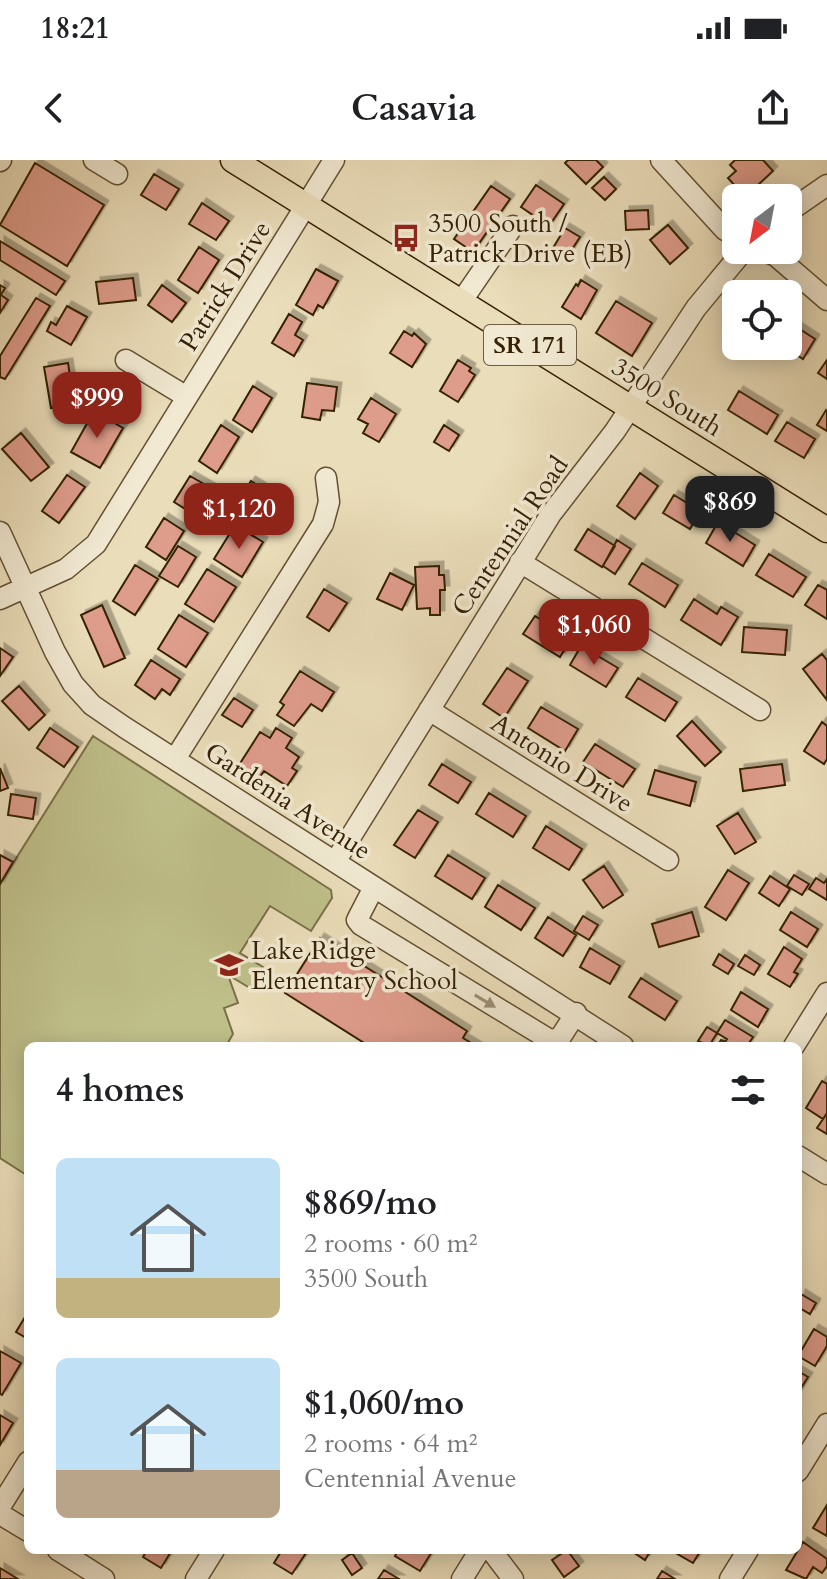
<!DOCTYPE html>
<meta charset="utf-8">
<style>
body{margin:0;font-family:Cardo,serif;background:#f2f2f2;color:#202124;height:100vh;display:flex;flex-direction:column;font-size:30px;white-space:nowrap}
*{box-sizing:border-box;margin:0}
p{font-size:26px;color:#757577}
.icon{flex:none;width:44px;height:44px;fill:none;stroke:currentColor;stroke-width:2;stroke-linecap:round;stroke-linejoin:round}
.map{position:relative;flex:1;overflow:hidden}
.sheet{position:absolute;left:24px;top:882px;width:778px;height:512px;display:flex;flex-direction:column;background:#fff;border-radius:12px;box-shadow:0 4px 20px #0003}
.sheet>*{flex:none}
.needle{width:52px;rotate:212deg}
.buttons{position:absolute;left:722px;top:24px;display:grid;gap:16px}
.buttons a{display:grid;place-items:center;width:80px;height:80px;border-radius:12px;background:#fff;box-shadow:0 4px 20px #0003;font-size:40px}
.price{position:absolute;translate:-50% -68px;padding:0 18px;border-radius:16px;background:#8f2418;color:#fff;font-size:26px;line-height:52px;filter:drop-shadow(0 2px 4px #0008)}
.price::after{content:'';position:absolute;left:50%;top:48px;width:24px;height:18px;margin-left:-12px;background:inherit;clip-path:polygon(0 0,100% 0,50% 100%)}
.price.current{background:#222;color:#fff}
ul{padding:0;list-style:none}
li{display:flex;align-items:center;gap:24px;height:200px;padding:0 32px}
li span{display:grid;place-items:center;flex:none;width:224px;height:160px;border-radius:12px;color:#555}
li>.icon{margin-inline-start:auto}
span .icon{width:96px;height:96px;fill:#fffc;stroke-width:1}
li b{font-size:34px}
h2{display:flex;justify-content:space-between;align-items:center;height:96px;padding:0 32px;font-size:34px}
.status{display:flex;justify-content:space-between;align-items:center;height:56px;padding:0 40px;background:#fff;direction:ltr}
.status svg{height:22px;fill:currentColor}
header{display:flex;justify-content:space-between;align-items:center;height:104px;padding:0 32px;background:#fff;font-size:36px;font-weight:700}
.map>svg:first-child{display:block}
</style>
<div class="status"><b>18:21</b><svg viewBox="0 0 49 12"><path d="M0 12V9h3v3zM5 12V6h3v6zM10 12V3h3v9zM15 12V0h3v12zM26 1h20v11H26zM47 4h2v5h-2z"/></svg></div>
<header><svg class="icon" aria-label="back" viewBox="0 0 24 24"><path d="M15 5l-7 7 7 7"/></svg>Casavia<svg class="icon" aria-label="share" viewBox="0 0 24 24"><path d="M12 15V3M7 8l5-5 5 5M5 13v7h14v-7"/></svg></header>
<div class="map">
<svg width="827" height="1419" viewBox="0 0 827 1419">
<defs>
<filter id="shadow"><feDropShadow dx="4.5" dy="-4.5" stdDeviation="0" flood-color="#0004"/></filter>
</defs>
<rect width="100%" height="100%" fill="#eaddb9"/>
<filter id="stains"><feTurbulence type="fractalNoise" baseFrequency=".0025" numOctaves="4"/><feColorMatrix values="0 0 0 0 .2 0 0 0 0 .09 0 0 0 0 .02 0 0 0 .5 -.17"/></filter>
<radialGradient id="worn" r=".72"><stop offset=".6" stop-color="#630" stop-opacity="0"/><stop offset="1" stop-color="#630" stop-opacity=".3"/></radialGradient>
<!-- green -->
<path fill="#bfbf8a" stroke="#7a7048" stroke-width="2" d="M93,576l238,154 1,8 -21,33 -41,-25 -30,47 23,14 -13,21 -22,-13 10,28 -14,5 9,26 -7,12h-198v130l-28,-18v-274z"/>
<!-- building -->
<path fill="#de9c8b" stroke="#362105" stroke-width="2" filter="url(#shadow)" d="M568,0h28l7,7 -17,17 -21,-21z
M735,0h28l10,11 -28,26 -17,-19 8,-7 -6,-6z
M35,3l69,42 -37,61 -67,-41z
M154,14l25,15 -13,21 -25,-15z
M604,17l12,12 -11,11 -13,-12z
M536,25l28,19 -15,22 -28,-19z
M491,26l19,13 -37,53 -19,-13z
M202,43l27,18 -13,19 -27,-16z
M648,50l1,19 -23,1 -1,-19z
M668,65l20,23 -18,16 -20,-24z
M565,68l15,9 -13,20 -14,-9z
M0,81l65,40 -9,14 -56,-35z
M199,87l20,13 -21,33 -20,-13z
M316,109l22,12 -15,27 -5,-3 -5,10 -17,-10z
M133,118l3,22 -37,4 -3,-22z
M581,120l16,10 -16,29 -19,-12 14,-23 2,2z
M0,125l5,3 -4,7 7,5 -8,13z
M162,125l24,18 -14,19 -24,-17z
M36,138l14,8 -45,73 -5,-2v-21z
M616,141l36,22 -20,33 -36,-23z
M67,146l20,11 -16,28 -24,-14 4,-9 5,3z
M289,154l13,8 -7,13 8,5 -9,16 -22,-13z
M789,162l26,17 -12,20 -20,-13h5z
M404,171l8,5 2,-3 12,11 -14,23 -22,-14z
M458,200l13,8 -2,3 6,4 -17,27 -18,-11z
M827,200v19l-9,-6z
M68,203l5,32 -3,1 2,9 -21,3 -7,-41z
M307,223l30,4 -3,24 -12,-1 -2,10 -18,-3z
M253,226l19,12 -20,34 -19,-12z
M739,231l39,24 -11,19 -39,-24z
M371,238l25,16 -17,28 -16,-9 5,-9 -10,-5z
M826,250l1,1v20l-10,-6z
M94,251l29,17 -23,40 -29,-16z
M787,262l28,17 -11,19 -29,-17z
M221,265l18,12 -22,36 -18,-12z
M444,265l15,10 -10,16 -15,-9z
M21,273l28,34 -18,14 -29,-32z
M640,313l18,13 -23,33 -18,-13z
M67,315l18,12 -26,36 -17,-12z
M190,316l21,12 -16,27 -21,-13z
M251,321l21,13 -6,10 8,6 -9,16 -30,-19z
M674,335l26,16 -10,18 -27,-16z
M164,358l20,13 -18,29 -20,-13z
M718,362l37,23 -12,21 -37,-23z
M235,365l28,17 -21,35 -28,-18z
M588,369l27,17 -13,21 -27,-17z
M617,380l14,9 -16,25 -12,-8z
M178,386l18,11 -18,30 -19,-11z
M769,394l37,23 -13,20 -37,-22z
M642,403l36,22 -13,22 -36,-23z
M135,405l23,14 -23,36 -22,-14z
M439,406v9h5l1,15h-5v25h-10v-7l-13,1 -2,-42z
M207,409l29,18 -22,35 -29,-18z
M390,413l24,12 -12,25 -25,-11z
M818,425l9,5v29l-22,-14z
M324,429l23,14 -18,28 -22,-14z
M694,439l23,15 4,-7 17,10 -17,28 -40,-25z
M102,445l23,53 -21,9 -23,-52z
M179,455l29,18 -22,34 -28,-18z
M535,456l36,23 -11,18 -37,-23z
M744,467l43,3 -2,25 -43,-3z
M581,486l37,22 -12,19 -36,-22z
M0,488l13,9 -13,19z
M822,494l5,6v40l-24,-31z
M151,500l29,19 -10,16 -8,-6 -7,10 -20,-14z
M507,508l21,13 -24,37 -21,-14z
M300,511l34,21 -12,19 -11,-7 -17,22 -17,-11 7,-10 -4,-3z
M638,518l39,24 -12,19 -39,-24z
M19,526l26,29 -16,15 -27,-29z
M234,538l19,12 -11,17 -20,-12z
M541,547l37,22 -13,22 -37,-23z
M692,561l29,31 -16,14 -28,-30z
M822,562l5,4v33l-3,5 -20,-13z
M50,568l28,19 -14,20 -27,-19z
M276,568l16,10 -6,10 13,9 -7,11 5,3 -10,15 -23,-15 -5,7 -20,-13 21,-33 10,6z
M595,584l40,25 -12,18 -40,-25z
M442,604l29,18 -13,21 -29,-18z
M782,604l3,21 -42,6 -3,-22z
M0,608l8,20 -8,3z
M655,610l41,12 -6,24 -42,-12z
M489,633l37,23 -13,21 -37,-23z
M11,634l25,4 -3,21 -25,-4z
M418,650l20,12 -23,36 -21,-13z
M738,653l18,29 -21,12 -18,-28z
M546,666l36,23 -13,21 -36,-22z
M0,695l13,7 -13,22z
M448,695l37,23 -13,21 -37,-23z
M604,706l19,29 -20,13 -20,-28z
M728,710l21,13 -23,37 -21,-13z
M794,715l15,9 -7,11 -15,-9z
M770,716l20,13 -11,17 -20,-13z
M816,718l8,5 3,-4v21l-18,-11z
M498,725l37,23 -14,22 -36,-23z
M692,752l7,24 -40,11 -7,-23z
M791,752l27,17 -11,18 -27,-17z
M583,756l15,9 -9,15 -15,-9z
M548,757l28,18 -13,21 -28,-18z
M320,778l147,93 -4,7 13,8h-107l-84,-53z
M784,787l18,12 -8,13 4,2 -8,13 -22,-13z
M590,788l30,18 -10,18 -30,-17z
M719,794l15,10 -6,10 -15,-9z
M745,795l15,10 -6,10 -16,-9z
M641,818l36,23 -12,19 -36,-23z
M741,832l27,17 -10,18 -27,-17z
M725,860l28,17 -6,9h-30l4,-6 4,2 2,-3 -10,-6z
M707,867l10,6 -8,13 -11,-5z
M822,921l5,3v29l-4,6 -17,-11z
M827,953v21l-10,-6z
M801,1134l15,9 -6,11 -12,-7z
M28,1152v27l-12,-7z
M814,1169l13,8v9l-12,20 -17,-10z
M0,1191l21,12 -19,32 -2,-1z
M798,1211l10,6 -10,16z
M0,1255l13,8 -13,22z
M827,1345v31l-14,-8z
M803,1382l24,17v7l-5,7 -9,-6 -7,12 -20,-9z
M147,1390h25l-11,18 -18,-11z
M282,1390h26l-16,24 -18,-11z
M398,1390h35l-13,21 -25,-15z
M567,1390l12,16 -15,11 -12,-17z
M630,1390h21l-6,10z
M676,1390h25l-8,13 -19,-11z
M352,1393l10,15 -10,7 -10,-15z
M0,1408l18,11h-18z
M384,1410l15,9h-21z
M662,1411l13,8h-18z"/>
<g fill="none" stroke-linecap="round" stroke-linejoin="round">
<defs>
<path id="minor" d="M94,0l23,14
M661,0l64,70 11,6
M0,1l1,-1
M788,52l39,-27
M763,90l13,6 51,44
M461,142l52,-76
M126,200l61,37
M0,372l55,120 18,32 19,21 32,22 499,319
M520,402l240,148
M0,439l66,-30 30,-25 238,-384
M429,550l239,150
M175,599l148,-235 6,-22 -3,-24
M335,702l216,-348 64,-83 81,-123 48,-58
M374,727l-17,33 4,5 189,115 10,-2 16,-25
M794,886l33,-53
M798,996l29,18
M798,1311l29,-47
M0,1347l28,-45
M0,1354l28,17
M58,1390l46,29
M491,1390l22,29
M196,1419l18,-29
M462,1419l18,-29
M730,1419l18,-29"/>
<path id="major" d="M233,0l594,370"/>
</defs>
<!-- minor casing -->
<use href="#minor" stroke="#635032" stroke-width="23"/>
<!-- major casing -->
<use href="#major" stroke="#362105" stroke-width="27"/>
<!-- minor -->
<use href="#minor" stroke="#f1e9d2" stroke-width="20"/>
<!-- major -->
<use href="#major" stroke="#eaddb9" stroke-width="24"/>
</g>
<!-- one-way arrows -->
<defs><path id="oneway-solid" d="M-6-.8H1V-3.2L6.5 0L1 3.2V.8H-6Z" transform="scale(2)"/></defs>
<use fill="#9d8f76" href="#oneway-solid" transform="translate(485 841) rotate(31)"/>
<!-- icons -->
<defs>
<symbol id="bus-bare" viewBox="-9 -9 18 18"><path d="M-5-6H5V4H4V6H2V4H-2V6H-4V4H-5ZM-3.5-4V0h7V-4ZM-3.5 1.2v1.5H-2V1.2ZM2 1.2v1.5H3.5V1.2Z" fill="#8f2418" stroke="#f1e9d2" stroke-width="2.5" paint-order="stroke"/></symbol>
<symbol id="school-bare" viewBox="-9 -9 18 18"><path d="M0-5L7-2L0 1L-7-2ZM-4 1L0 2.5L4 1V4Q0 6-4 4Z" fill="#8f2418" stroke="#f1e9d2" stroke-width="2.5" paint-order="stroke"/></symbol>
</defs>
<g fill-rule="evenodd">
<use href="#bus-bare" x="386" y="58" width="40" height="40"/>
<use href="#school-bare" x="209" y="785" width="40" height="40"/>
</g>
<g text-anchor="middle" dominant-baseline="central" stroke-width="7" stroke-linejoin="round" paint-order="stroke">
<!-- shield labels -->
<rect fill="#f1e9d2" stroke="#6e5d42" stroke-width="2" x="484" y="165" width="92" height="40" rx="6"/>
<g font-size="24" font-weight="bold" fill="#362105">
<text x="530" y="185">SR 171</text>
</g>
<!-- poi labels -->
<g font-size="26" fill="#362105" stroke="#f1e9d2" text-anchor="start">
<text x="428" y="63">3500 South /<tspan x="428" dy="30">Patrick Drive (EB)</tspan></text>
<text x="251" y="790">Lake Ridge<tspan x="251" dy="30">Elementary School</tspan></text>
</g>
<!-- street labels -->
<g font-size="26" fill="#362105" stroke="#f1e9d2">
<text transform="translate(225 126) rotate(-58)">Patrick Drive</text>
<text transform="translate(667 237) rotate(32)">3500 South</text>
<text transform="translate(510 376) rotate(-56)">Centennial Road</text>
<text transform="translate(562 603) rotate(32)">Antonio Drive</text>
<text transform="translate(288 641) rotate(33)">Gardenia Avenue</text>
</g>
</g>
<rect width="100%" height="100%" filter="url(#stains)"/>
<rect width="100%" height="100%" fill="url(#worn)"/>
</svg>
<div class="buttons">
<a><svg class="needle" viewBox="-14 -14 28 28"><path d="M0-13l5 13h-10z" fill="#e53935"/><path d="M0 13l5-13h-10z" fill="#757577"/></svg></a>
<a><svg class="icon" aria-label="locate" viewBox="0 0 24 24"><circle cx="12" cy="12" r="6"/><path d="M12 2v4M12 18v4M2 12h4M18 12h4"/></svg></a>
</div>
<b class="price" style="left:97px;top:280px">$999</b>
<b class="price current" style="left:730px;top:384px">$869</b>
<b class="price" style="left:239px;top:391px">$1,120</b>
<b class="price" style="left:594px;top:507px">$1,060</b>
<section class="sheet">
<h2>4 homes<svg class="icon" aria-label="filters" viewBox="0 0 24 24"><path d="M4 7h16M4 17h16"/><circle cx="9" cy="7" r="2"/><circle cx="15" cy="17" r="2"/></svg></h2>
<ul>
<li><span style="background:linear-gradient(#bfe0f5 75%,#c2b280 0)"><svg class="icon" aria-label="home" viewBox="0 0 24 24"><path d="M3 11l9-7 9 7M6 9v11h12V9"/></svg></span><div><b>$869/mo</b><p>2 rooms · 60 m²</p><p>3500 South</p></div></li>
<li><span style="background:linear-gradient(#bfe0f5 70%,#b9a48a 0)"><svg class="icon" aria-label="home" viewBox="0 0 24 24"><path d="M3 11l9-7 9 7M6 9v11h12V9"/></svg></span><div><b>$1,060/mo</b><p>2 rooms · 64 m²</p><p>Centennial Avenue</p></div></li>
</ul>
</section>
</div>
